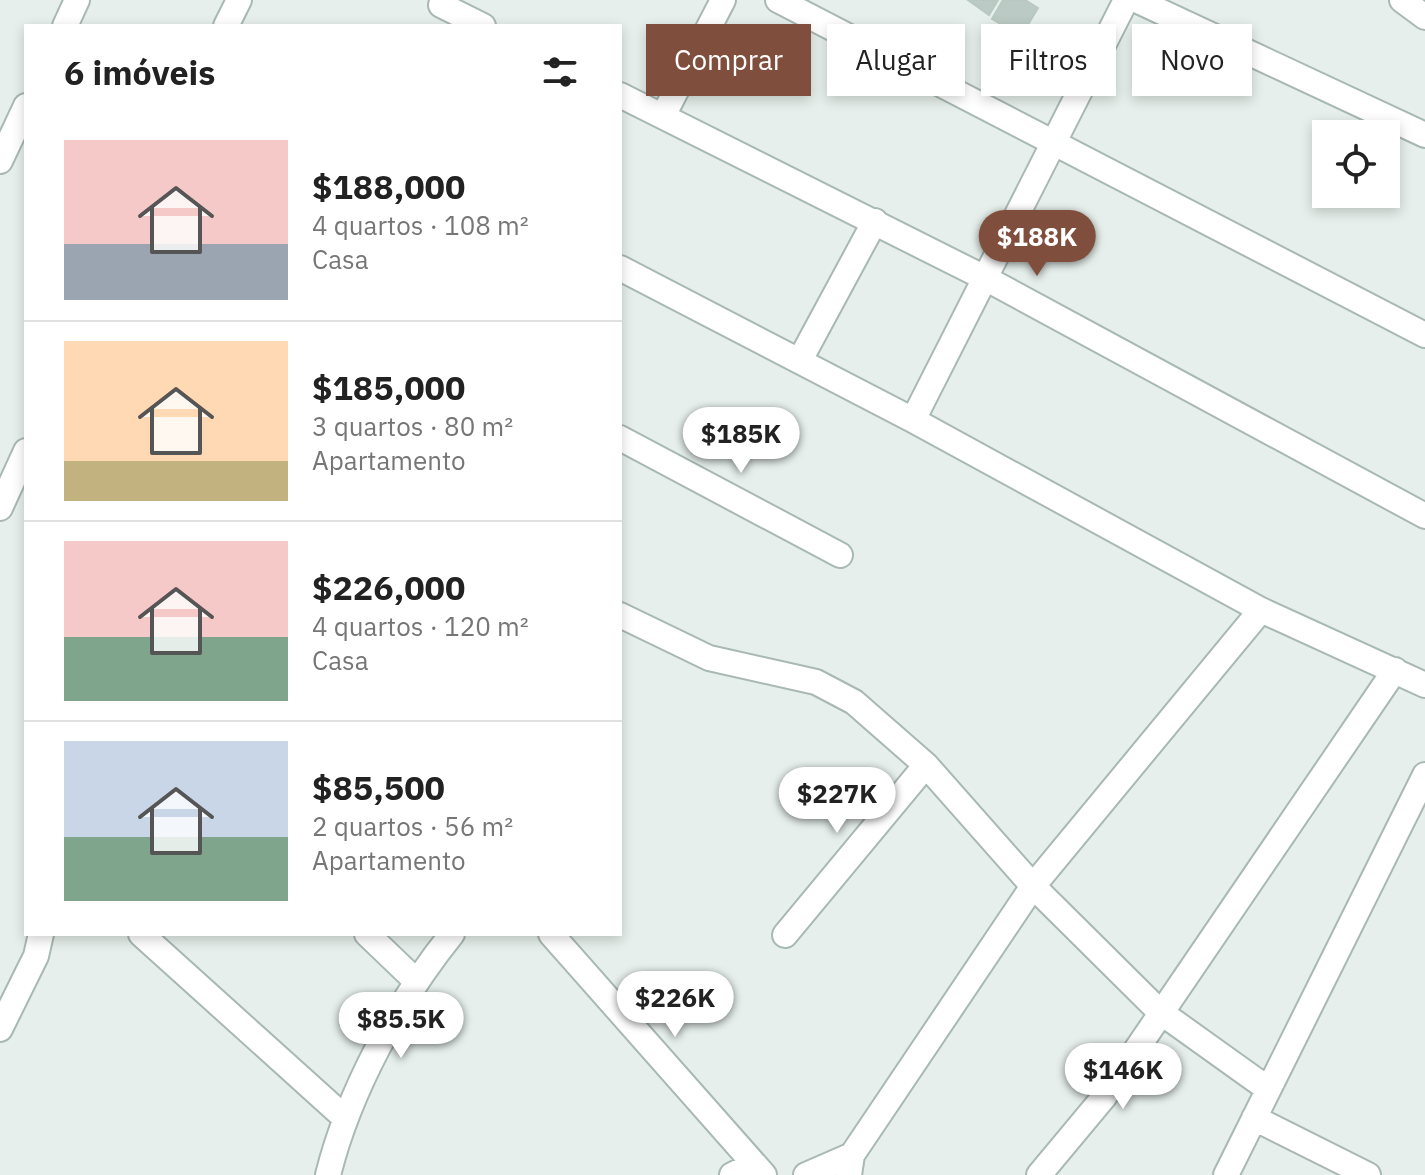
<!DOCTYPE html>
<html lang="pt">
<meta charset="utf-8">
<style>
body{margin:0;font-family:"IBM Plex Sans",sans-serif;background:#f6f6f6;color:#222;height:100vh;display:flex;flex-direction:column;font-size:30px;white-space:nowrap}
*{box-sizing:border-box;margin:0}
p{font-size:26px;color:#767676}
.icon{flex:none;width:44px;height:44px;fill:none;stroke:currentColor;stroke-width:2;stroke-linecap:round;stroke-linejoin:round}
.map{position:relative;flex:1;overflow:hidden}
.side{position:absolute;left:24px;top:24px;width:598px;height:912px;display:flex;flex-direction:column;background:#fff;border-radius:0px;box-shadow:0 4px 12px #0003}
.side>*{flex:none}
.hud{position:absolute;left:646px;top:24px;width:658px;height:72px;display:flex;gap:16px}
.fabs{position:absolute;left:1312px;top:120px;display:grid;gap:16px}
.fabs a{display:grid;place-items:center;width:88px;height:88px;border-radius:0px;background:#fff;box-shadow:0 4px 12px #0003;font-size:40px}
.price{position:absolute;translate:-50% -68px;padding:0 18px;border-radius:28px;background:#fff;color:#222;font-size:26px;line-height:52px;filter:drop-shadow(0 2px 4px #0008)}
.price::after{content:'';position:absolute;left:50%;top:48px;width:24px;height:18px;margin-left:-12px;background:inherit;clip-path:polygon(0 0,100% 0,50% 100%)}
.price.on{background:#804e3d;color:#fff}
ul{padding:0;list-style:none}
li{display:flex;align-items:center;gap:24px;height:200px;padding:0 40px}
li+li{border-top:2px solid #e0e0e0}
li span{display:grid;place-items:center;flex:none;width:224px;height:160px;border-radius:0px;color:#555}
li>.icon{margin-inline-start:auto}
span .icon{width:96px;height:96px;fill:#fffc;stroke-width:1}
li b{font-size:34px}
h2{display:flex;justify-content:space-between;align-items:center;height:96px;padding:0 40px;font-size:34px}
.tag{padding:0 28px;border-radius:0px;background:#fff;box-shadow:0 4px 12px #0003;font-size:28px;line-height:72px}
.tag.on{background:#804e3d;color:#fff}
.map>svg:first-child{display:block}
</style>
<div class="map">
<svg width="1425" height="1175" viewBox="0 0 1425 1175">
<rect width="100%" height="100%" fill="#e6efeb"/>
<!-- building -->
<path fill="#bbcac4" stroke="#b8c9c2" stroke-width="2" d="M968,0h30l-9,15z
M1003,0h22l13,8 -17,28 -29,-17z"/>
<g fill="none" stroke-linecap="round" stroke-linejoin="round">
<defs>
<path id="minor" d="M778,0l647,335
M1136,0l289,135
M1402,0l23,17
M441,5l42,21
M65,26l12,-26
M226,26l13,-26
M620,95l363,182 442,239
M663,116l60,-116
M0,161l26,-55
M620,268l293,152 348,190 164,75
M800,360l75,-139
M913,420l213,-420
M620,438l220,117
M0,508l26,-57
M620,615l89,43 107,24 38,20 72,63 107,121 126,125 109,78
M141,934l204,184
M367,934l48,46
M551,934l213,241
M785,935l141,-170
M0,1029l36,-73 5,-22
M1254,1118l114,57
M328,1175c21,-84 70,-174 124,-241
M732,1175l22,-11
M806,1175l46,-20
M849,1175l3,-20 181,-269 228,-276
M1039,1175l65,-78 291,-427
M1226,1175l199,-400"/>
</defs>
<!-- minor casing -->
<use href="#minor" stroke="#a8b8b2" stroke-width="28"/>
<!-- minor -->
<use href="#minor" stroke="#fff" stroke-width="24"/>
</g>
</svg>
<div class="fabs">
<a><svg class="icon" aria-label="locate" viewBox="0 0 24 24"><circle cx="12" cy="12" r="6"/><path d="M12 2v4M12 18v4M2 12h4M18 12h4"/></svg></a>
</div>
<b class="price on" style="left:1037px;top:278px">$188K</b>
<b class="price" style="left:741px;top:475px">$185K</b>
<b class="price" style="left:837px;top:835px">$227K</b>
<b class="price" style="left:675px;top:1039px">$226K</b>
<b class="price" style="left:401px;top:1060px">$85.5K</b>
<b class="price" style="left:1123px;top:1111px">$146K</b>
<div class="hud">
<a class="tag on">Comprar</a>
<a class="tag">Alugar</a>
<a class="tag">Filtros</a>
<a class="tag">Novo</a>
</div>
<section class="side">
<h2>6 imóveis<svg class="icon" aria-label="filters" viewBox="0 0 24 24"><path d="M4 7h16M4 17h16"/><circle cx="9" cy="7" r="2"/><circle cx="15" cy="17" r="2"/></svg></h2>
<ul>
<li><span style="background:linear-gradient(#f6c9c9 65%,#9aa5b1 0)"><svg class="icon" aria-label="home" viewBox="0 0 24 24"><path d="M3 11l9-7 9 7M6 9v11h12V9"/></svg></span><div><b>$188,000</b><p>4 quartos · 108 m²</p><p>Casa</p></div></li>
<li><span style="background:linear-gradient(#ffd9b3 75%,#c2b280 0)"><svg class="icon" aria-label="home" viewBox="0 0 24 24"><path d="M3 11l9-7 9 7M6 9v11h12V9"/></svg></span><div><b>$185,000</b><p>3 quartos · 80 m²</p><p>Apartamento</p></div></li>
<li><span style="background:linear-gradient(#f6c9c9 60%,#7fa58c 0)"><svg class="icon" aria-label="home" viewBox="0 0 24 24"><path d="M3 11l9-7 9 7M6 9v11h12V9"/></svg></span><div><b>$226,000</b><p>4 quartos · 120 m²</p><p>Casa</p></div></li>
<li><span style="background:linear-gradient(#c9d6e8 60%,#7fa58c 0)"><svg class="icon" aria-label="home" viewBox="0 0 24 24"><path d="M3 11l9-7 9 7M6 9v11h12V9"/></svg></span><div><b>$85,500</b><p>2 quartos · 56 m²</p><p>Apartamento</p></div></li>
</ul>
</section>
</div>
